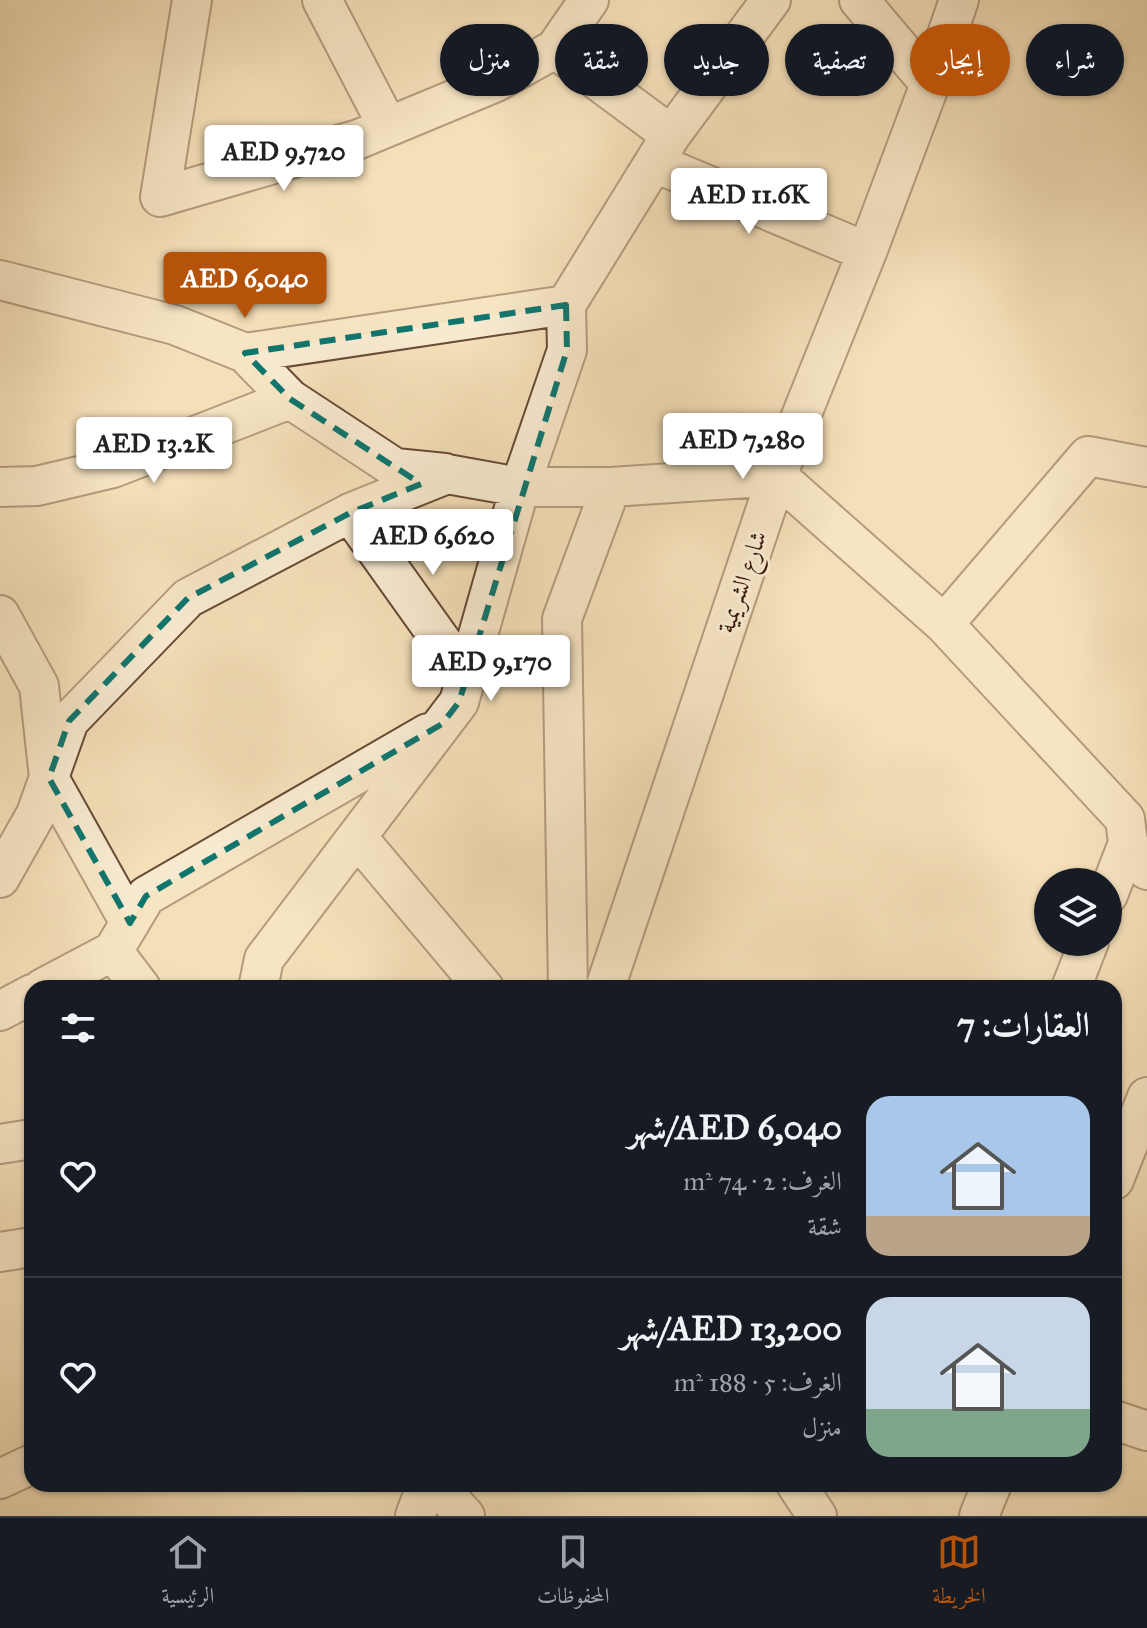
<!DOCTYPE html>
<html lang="ar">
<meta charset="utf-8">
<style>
body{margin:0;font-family:"IM FELL Great Primer",Amiri,serif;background:#20242c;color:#f1f3f6;direction:rtl;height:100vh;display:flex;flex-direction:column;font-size:30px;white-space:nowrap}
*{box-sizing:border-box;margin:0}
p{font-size:26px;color:#9ea1a6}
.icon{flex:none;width:44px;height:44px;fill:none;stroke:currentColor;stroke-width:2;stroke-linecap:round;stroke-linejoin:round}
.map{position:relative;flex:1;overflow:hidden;direction:ltr}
.details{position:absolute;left:24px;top:980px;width:1098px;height:512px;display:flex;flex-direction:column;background:#171b24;border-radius:24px;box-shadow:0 2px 6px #0004;direction:rtl}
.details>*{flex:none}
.guide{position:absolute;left:24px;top:24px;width:1100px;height:72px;direction:rtl;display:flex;gap:16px}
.controls{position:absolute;left:1034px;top:868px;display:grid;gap:16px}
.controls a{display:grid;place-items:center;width:88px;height:88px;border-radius:50%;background:#171b24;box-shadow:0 2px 6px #0004;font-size:40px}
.price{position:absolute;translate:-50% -68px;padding:0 18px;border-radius:8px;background:#fff;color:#222;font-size:26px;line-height:52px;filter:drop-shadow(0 2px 4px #0008)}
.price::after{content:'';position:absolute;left:50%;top:48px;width:24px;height:18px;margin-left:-12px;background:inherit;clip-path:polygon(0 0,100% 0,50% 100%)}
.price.selected{background:#b45309;color:#fff}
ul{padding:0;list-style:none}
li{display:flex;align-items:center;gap:24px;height:200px;padding:0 32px}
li+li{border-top:2px solid #363941}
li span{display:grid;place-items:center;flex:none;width:224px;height:160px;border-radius:24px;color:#555}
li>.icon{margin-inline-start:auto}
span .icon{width:96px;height:96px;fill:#fffc;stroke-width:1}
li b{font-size:34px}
h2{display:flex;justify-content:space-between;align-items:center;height:96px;padding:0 32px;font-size:34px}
.pill{padding:0 28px;border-radius:36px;background:#171b24;box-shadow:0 2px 6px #0004;font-size:28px;line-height:72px}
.pill.selected{background:#b45309;color:#fff}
.tab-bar{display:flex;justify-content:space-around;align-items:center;height:112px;border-top:2px solid #363941;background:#171b24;font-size:22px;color:#9ea1a6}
.tab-bar a{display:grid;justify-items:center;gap:4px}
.tab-bar .selected{color:#b45309}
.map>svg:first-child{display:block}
</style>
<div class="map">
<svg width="1147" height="1516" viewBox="0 0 1147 1516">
<rect width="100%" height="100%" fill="#f4dfb8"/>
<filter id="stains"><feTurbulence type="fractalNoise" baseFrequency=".0025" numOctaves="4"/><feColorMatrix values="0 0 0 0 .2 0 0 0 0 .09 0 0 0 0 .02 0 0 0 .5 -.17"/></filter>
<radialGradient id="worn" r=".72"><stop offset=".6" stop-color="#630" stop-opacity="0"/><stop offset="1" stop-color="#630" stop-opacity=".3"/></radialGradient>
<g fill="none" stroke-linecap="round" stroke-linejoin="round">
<defs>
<path id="minor" d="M192,0l-32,197 199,-58 137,-57 59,-33 34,-49
M322,0l66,127
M859,0l71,84
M555,49l116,86
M655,163l212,89
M0,280l175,45 70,28 45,46 105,69 50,5
M245,353l321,-48
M0,487l37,-1 76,-18 177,-69
M350,513l117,164
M0,615l39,71 10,92 81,145
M944,624l144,-168 59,11
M357,837l127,151
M0,878l36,-64 33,-93 119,-123 162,-85 97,-39 73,13h91
M1108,895l20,-52
M113,951l33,-55 282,-163
M43,988l70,-37 28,37
M258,988l6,-29 195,-257 61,-215 47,-137 -1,-45 105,-170 100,-135
M568,988l-6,-369 49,-132 166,-11 167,148 181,195 3,24 19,27
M605,988l172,-512 90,-224 63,-168 29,-84
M1071,988l18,-46
M0,1011l32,-17
M0,1144l32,-5
M1114,1180l33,-83
M0,1252l32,-5
M1114,1420l33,11
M0,1479l32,-15
M436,1484l29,32
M796,1484l21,32
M415,1516l12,-32
M979,1516l13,-32"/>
</defs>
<!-- minor casing -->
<use href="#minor" stroke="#684a36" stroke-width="42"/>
<!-- minor -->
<use href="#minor" stroke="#f8ead1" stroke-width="38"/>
</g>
<!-- marked area -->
<path d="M0 0H1147V1516H0ZM566,305l1,45 -108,352 -17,22 -296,172 -16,27 -81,-145 20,-57 119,-123 162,-85 71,-29 -131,-85 -45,-46z" fill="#f4dfb8" fill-opacity=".55" fill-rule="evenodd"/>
<path fill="none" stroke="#0f766e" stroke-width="6" stroke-dasharray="16 10" stroke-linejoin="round" d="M566,305l1,45 -108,352 -17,22 -296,172 -16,27 -81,-145 20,-57 119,-123 162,-85 71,-29 -131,-85 -45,-46z"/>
<g text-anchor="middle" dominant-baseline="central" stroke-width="6" stroke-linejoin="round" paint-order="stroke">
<!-- street labels -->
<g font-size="24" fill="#3a180a" stroke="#f8ead1">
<text transform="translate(742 582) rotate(-71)">شارع الشريمية</text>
</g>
</g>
<rect width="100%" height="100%" filter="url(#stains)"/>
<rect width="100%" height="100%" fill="url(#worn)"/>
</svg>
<div class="controls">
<a><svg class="icon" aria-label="layers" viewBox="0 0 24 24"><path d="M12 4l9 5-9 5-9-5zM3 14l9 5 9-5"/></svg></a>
</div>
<b class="price" style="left:284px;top:193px">AED 9,720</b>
<b class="price" style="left:749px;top:236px">AED 11.6K</b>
<b class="price selected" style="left:245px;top:320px">AED 6,040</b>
<b class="price" style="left:743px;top:481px">AED 7,280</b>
<b class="price" style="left:154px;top:485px">AED 13.2K</b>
<b class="price" style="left:433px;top:577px">AED 6,620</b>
<b class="price" style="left:491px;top:703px">AED 9,170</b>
<div class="guide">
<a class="pill">شراء</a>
<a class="pill selected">إيجار</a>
<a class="pill">تصفية</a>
<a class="pill">جديد</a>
<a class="pill">شقة</a>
<a class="pill">منزل</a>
</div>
<section class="details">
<h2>العقارات: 7<svg class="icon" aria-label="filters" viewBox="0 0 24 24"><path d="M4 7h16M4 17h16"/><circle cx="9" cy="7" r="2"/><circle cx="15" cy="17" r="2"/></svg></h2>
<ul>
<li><span style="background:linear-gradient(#a9c7e8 75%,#b9a48a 0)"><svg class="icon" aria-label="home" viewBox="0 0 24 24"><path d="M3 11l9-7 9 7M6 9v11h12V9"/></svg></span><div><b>AED 6,040/شهر</b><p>الغرف: 2 · 74 m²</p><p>شقة</p></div><svg class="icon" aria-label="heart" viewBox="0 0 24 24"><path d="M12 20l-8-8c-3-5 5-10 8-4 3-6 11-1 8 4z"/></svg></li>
<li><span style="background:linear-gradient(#c9d6e8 70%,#7fa58c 0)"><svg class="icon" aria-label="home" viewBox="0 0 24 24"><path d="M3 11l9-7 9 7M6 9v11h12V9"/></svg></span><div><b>AED 13,200/شهر</b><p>الغرف: 5 · 188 m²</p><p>منزل</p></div><svg class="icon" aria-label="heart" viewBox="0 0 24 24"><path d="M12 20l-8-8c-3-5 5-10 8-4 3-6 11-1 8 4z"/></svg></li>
</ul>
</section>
</div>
<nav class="tab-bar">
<a class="selected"><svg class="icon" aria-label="map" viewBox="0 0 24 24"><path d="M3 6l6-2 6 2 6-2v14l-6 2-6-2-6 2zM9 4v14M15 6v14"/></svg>الخريطة</a>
<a><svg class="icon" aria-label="saved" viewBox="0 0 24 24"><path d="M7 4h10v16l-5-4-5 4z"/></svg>المحفوظات</a>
<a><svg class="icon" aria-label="home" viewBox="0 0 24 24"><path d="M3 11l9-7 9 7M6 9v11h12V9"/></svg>الرئيسية</a>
</nav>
